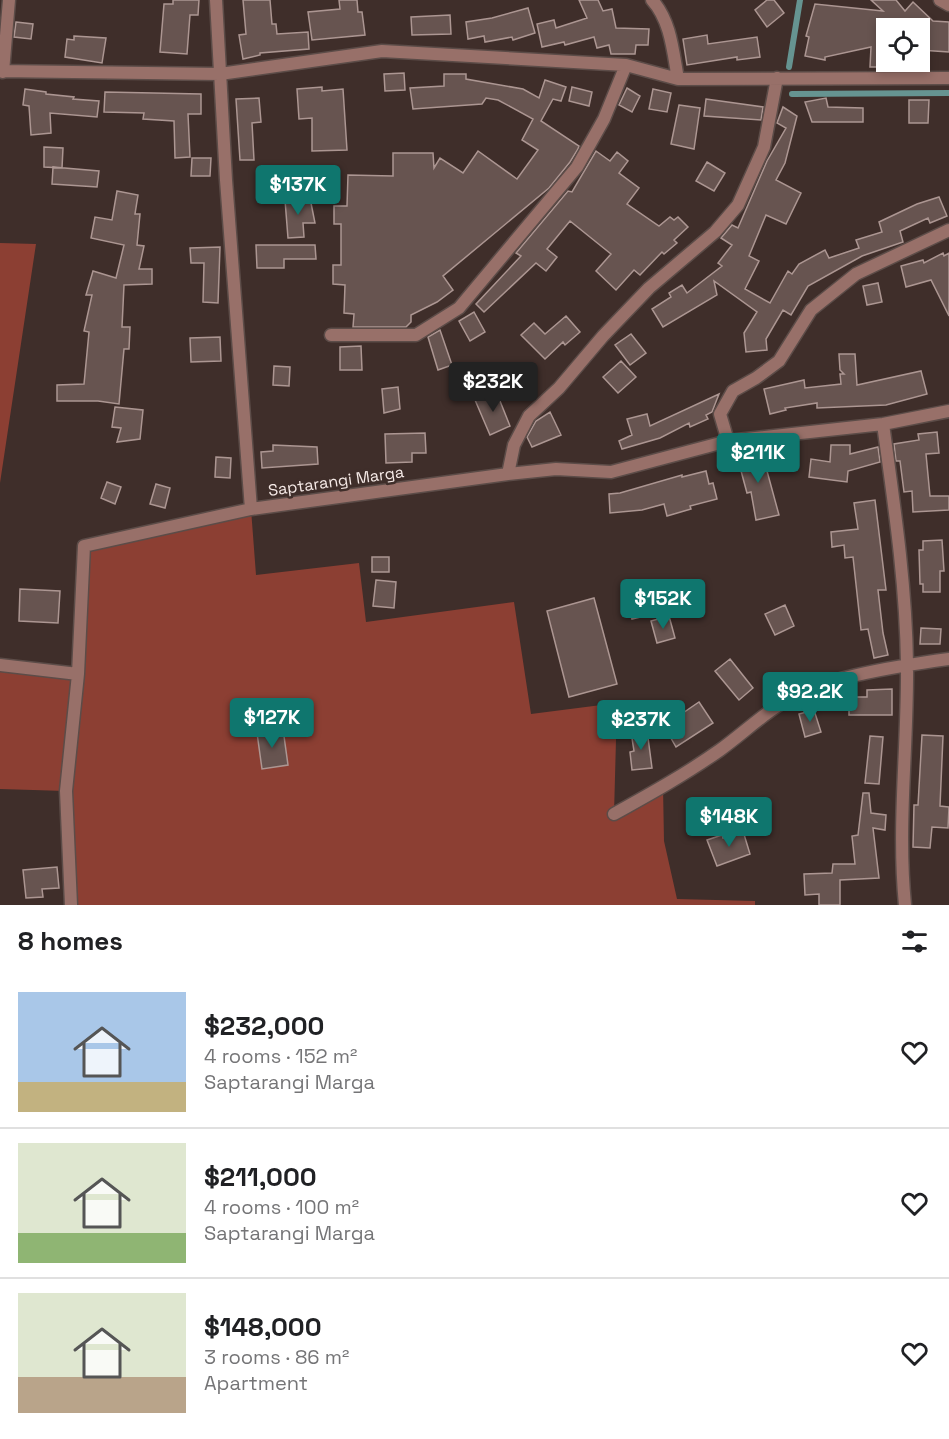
<!DOCTYPE html>
<meta charset="utf-8">
<style>
body{margin:0;font-family:"Space Grotesk",sans-serif;background:#f2f2f2;color:#202124;height:100vh;display:flex;flex-direction:column;font-size:22px;white-space:nowrap}
*{box-sizing:border-box;margin:0}
p{font-size:20px;color:#757577}
.icon{flex:none;width:33px;height:33px;fill:none;stroke:currentColor;stroke-width:2;stroke-linecap:round;stroke-linejoin:round}
.map{position:relative;height:905px;overflow:hidden}
.panel{display:flex;flex-direction:column;background:#fff;flex:1}
.panel>*{flex:none}
.tools{position:absolute;left:876px;top:18px;display:grid;gap:12px}
.tools a{display:grid;place-items:center;width:54px;height:54px;border-radius:0px;background:#fff;box-shadow:0 3px 9px #0003;font-size:30px}
.price{position:absolute;translate:-50% -51px;padding:0 14px;border-radius:6px;background:#0f766e;color:#fff;font-size:20px;line-height:39px;filter:drop-shadow(0 2px 3px #0008)}
.price::after{content:'';position:absolute;left:50%;top:36px;width:18px;height:14px;margin-left:-9px;background:inherit;clip-path:polygon(0 0,100% 0,50% 100%)}
.price.selected{background:#222;color:#fff}
ul{padding:0;list-style:none}
li{display:flex;align-items:center;gap:18px;height:150px;padding:0 18px}
li+li{border-top:2px solid #e0e0e0}
li span{display:grid;place-items:center;flex:none;width:168px;height:120px;border-radius:0px;color:#555}
li>.icon{margin-inline-start:auto}
span .icon{width:72px;height:72px;fill:#fffc;stroke-width:1}
li b{font-size:26px}
h2{display:flex;justify-content:space-between;align-items:center;height:72px;padding:0 18px;font-size:26px}
.map>svg:first-child{display:block}
</style>
<div class="map">
<svg width="949" height="905" viewBox="0 0 949 905">
<rect width="100%" height="100%" fill="#3f2e2a"/>
<!-- green -->
<path fill="#8c3f33" d="M0,243l36,1 -36,239z
M251,509l5,66 103,-12 7,59 148,-20 17,112 86,-11 -3,111 49,-27 1,54 13,58 78,2v4h-684l-5,-114 -66,-2v-124l78,8 6,-127z"/>
<g fill="none" stroke-linecap="round" stroke-linejoin="round">
<!-- stream -->
<path stroke="#669491" stroke-width="6" d="M789,67l11,-67
M792,94l157,-1"/>
</g>
<!-- building -->
<path fill="#675450" stroke="#ac9692" stroke-width="1.5" d="M173,0h26l-1,15h-8l-3,39 -27,-2 4,-48h9z
M243,0h27l2,24h4l1,10 31,-2 1,17 -49,4v2l-17,4 -4,-24 7,-1z
M339,0h18l1,12h4l3,23 -53,5 -4,-28 32,-3z
M579,0h19l5,11 9,-2 4,19 33,1 -1,16h-12l-1,9h-24l-2,-9 -12,3 -3,-11 -29,8 -1,-3 -22,5 -5,-23 17,-4 2,8 31,-10z
M767,0h7l10,13 -17,14 -12,-17z
M871,0h25l9,11 8,-9 20,19 16,1v30l-29,-2v-22h-34v39h-16l1,-20 -46,10v3l-20,-4 4,-19 -3,-1 9,-32 68,7z
M528,8l7,25 -22,7 -1,-3 -27,5 -1,-6 -16,3 -2,-17 26,-4z
M450,15l1,19 -39,1 -1,-18z
M16,22l17,2 -2,15 -17,-2z
M707,35l1,9 49,-7 3,20 -23,3v-3l-50,8 -4,-26z
M74,36l32,2 -4,25 -37,-6 2,-18 7,1z
M404,73l1,17 -20,1 -1,-17z
M444,74h22v5l57,10 16,9 6,-18 21,7 -5,14 -8,-2 -12,22 38,25 -1,3 -8,13 -21,26 -106,88 10,14 -16,12 -26,13v7l-5,5h-53l1,-13 -10,-1 1,-28 -12,-1v-19h8v-41h-7v-18h13l1,-31 45,1v-23h40l1,15 6,-10 23,15 15,-22 39,28 21,-29 -16,-10 11,-21 -35,-19 -12,-2 -4,6 -69,5 -3,-21 34,-2z
M322,87v4l21,-2 4,61 -35,1v-33l-13,1 -2,-30z
M572,87l20,5 -3,14 -20,-5z
M627,88l13,8 -8,16 -13,-7z
M25,89l21,3v2l28,3 -1,2 26,2 -2,16 -47,-4 1,20 -20,2 -2,-29 -6,-1z
M653,89l18,4 -4,19 -18,-3z
M105,92l96,2v20h-13l2,43 -15,1 -1,-37 -31,-2 1,-6 -40,-1z
M259,98l2,24 -9,1 2,37h-14l-4,-61z
M826,98l2,9 35,1v14h-51l-7,-20z
M706,99l57,8 -2,13 -57,-4z
M909,100h20l-1,23h-19z
M679,105l21,3 -6,41 -23,-5z
M783,107l14,9 -12,47 -9,17 25,13 -15,31 -20,-9 -17,41 10,5 -14,28 25,14 18,-32 4,3 7,-10 26,-14 4,8 30,-10 -3,-8 26,-8 -3,-10 38,-18 22,-7 8,19 -17,7 -2,-5 -28,13 3,11 -41,14 -54,30 -17,29 -8,-5 -17,29 1,11 -21,2 -2,-19 13,-21 -43,-31 3,14 -54,32 -11,-18 19,-12 -2,-4 13,-8 5,8 35,-27 -4,-3 14,-18 -11,-7 11,-13 6,3 29,-67 19,-33 -9,-5z
M44,147l19,1 -1,20 -18,-1z
M596,151l14,10 7,-9 11,9 -9,12 20,15 -12,16 32,22 11,-9 4,3 4,-3 10,10 -14,13 3,3 -13,11 -2,-2 -22,23 -6,-5 -18,20 -20,-19 15,-17 -41,-33 -23,28 10,8 -11,14 -10,-8 -52,49 -8,-8 45,-48 -5,-3 52,-62 4,1z
M192,158h19l-1,18h-19z
M707,162l18,11 -11,18 -18,-10z
M53,167l46,4 -2,16 -45,-3z
M117,191l21,4 -3,19h5l-3,31 7,1 -5,23h13v15l-28,1 -2,42h8l-1,22h-5l-5,55 -21,-3h-41v-16l27,-1 5,-52 -5,-1 8,-36h-6l7,-24 23,7 8,-33 -33,-7 4,-21 17,3z
M310,198l5,25h-12l1,14 -16,1 -3,-38z
M256,245h59l1,14h-32v9h-27z
M220,247l-2,56 -15,-1 1,-39h-13l-1,-15z
M943,253l1,3 5,-3v63l-18,-36 -25,7 -5,-21 22,-6 1,3z
M878,283l4,19 -15,3 -4,-19z
M474,312l11,20 -15,9 -11,-20z
M566,316l14,16 -15,13 -2,-3 -18,17 -24,-24 13,-12 11,11z
M440,330l12,35 -14,5 -10,-33z
M631,334l15,19 -16,12 -15,-20z
M220,337l1,24 -30,1 -1,-24z
M361,346l1,24h-22v-23z
M839,354h16l2,31 64,-14 6,23 -41,11 -69,3v-5l-32,5 1,2 -16,4 -6,-25 40,-9 1,8 36,-4 -1,-10h4l-4,-4z
M621,361l15,16 -18,16 -15,-16z
M274,366l16,1 -1,19 -16,-1z
M398,387l2,22 -16,4 -2,-24z
M496,391l14,35 -20,9 -15,-35z
M719,394l-7,18 -6,3 2,4 -18,8 -1,-4 -29,15 -38,11 -3,-8 13,-6 -5,-16 20,-5 3,12z
M115,407l28,3 -3,29 -23,3 4,-14 -9,-1z
M550,412l11,23 -29,12 -5,-10 9,-16z
M937,432l2,21 -13,1 4,42h19v14l-36,2 -1,-21 -8,1 -4,-31h-4l-2,-17 25,-4 -1,-6z
M425,433l1,20h-14v9l-26,1 -1,-29z
M273,445l44,2 1,17 -56,4 -1,-16 12,-1z
M831,445h19v9l28,-7 2,15 -32,9 -1,11 -38,-5 2,-18 19,3z
M761,449l18,66 -23,5 -5,-28 -4,1 -10,-37z
M216,457l15,1 -1,20 -15,-1z
M706,471l3,13 4,-1 4,16 -27,7 1,3 -24,7 -3,-12 -22,6 -32,3 -1,-19 11,-1 62,-18v2z
M107,482l14,5 -6,17 -14,-6z
M156,484l14,4 -5,20 -15,-4z
M875,500l11,90h-8l5,43 5,22 -14,3 -6,-29 -7,1 -8,-73 -8,1 -1,-13 -12,2 -1,-15 27,-3 -4,-26z
M942,540l2,31h-4v21h-17v-8h-3l-1,-34h4v-9z
M372,557h17v15h-17z
M376,580l20,2 -2,26 -21,-2z
M20,589l40,2 -2,32 -39,-2z
M643,592l6,23 -17,4 -6,-23z
M594,598l23,86 -48,13 -22,-86z
M785,605l9,21 -19,9 -10,-21z
M669,616l6,22 -18,5 -6,-22z
M921,628l20,1 -1,15h-20z
M730,659l23,29 -14,12 -24,-29z
M892,689v26h-43v-18h18v-7z
M699,702l14,21 -37,24 -12,-21z
M814,710l7,22 -16,5 -6,-23z
M283,729l5,36 -26,4 -5,-36z
M647,730l5,38 -20,2 -2,-18 4,-1 -3,-19z
M922,735l21,1 -3,70 9,1 -1,21 -16,-1 -2,21 -17,-1 1,-42h4z
M870,736l13,1 -4,47 -14,-1z
M863,793h6l2,20 15,2 -1,15 -12,-2 6,50 -39,2v25h-21v-11l-14,1 -1,-21 28,-1 1,-9h22l-3,-28 6,-1z
M743,831l7,23 -33,12 -10,-26 15,-5 1,3z
M57,867l2,21 -17,1 1,8 -17,1 -3,-28z"/>
<g fill="none" stroke-linecap="round" stroke-linejoin="round">
<defs>
<path id="street" d="M216,0l10,180 25,329
M652,0c19,21 21,52 26,79
M940,0l9,5
M0,71l220,3 162,-23 244,14 52,14 271,-1
M3,72l6,-72
M331,335h85l43,-27 118,-141 27,-48 22,-54
M883,424c11,80 23,159 24,240 1,80 -10,161 -2,241
M728,441l-8,-27 13,-23 23,-13 23,-17 32,-51 45,-36 93,-44
M508,474l6,-29 15,-29 30,-28 44,-52 46,-48 66,-56 23,-27 26,-58 13,-69
M0,665l78,9
M614,814c36,-20 72,-40 106,-64 25,-18 49,-42 78,-56 40,-19 106,-29 151,-35
M71,905l-5,-114 12,-117 6,-128 167,-37 257,-35 48,-5 55,3 117,-31 155,-17 66,-13"/>
</defs>
<!-- street casing -->
<use href="#street" stroke="#5c4c48" stroke-width="15"/>
<!-- street -->
<use href="#street" stroke="#987069" stroke-width="12"/>
</g>
<g text-anchor="middle" dominant-baseline="central" stroke-width="5" stroke-linejoin="round" paint-order="stroke">
<!-- street labels -->
<g font-size="16" fill="#f5e9e6" stroke="#3f2e2a">
<text transform="translate(336 481) rotate(-8)">Saptarangi Marga</text>
</g>
</g>
</svg>
<div class="tools">
<a><svg class="icon" aria-label="locate" viewBox="0 0 24 24"><circle cx="12" cy="12" r="6"/><path d="M12 2v4M12 18v4M2 12h4M18 12h4"/></svg></a>
</div>
<b class="price" style="left:298px;top:216px">$137K</b>
<b class="price selected" style="left:493px;top:413px">$232K</b>
<b class="price" style="left:758px;top:484px">$211K</b>
<b class="price" style="left:663px;top:630px">$152K</b>
<b class="price" style="left:810px;top:723px">$92.2K</b>
<b class="price" style="left:272px;top:749px">$127K</b>
<b class="price" style="left:641px;top:751px">$237K</b>
<b class="price" style="left:729px;top:848px">$148K</b>
</div>
<section class="panel">
<h2>8 homes<svg class="icon" aria-label="filters" viewBox="0 0 24 24"><path d="M4 7h16M4 17h16"/><circle cx="9" cy="7" r="2"/><circle cx="15" cy="17" r="2"/></svg></h2>
<ul>
<li><span style="background:linear-gradient(#a9c7e8 75%,#c2b280 0)"><svg class="icon" aria-label="home" viewBox="0 0 24 24"><path d="M3 11l9-7 9 7M6 9v11h12V9"/></svg></span><div><b>$232,000</b><p>4 rooms · 152 m²</p><p>Saptarangi Marga</p></div><svg class="icon" aria-label="heart" viewBox="0 0 24 24"><path d="M12 20l-8-8c-3-5 5-10 8-4 3-6 11-1 8 4z"/></svg></li>
<li><span style="background:linear-gradient(#dfe7d0 75%,#8fb573 0)"><svg class="icon" aria-label="home" viewBox="0 0 24 24"><path d="M3 11l9-7 9 7M6 9v11h12V9"/></svg></span><div><b>$211,000</b><p>4 rooms · 100 m²</p><p>Saptarangi Marga</p></div><svg class="icon" aria-label="heart" viewBox="0 0 24 24"><path d="M12 20l-8-8c-3-5 5-10 8-4 3-6 11-1 8 4z"/></svg></li>
<li><span style="background:linear-gradient(#dfe7d0 70%,#b9a48a 0)"><svg class="icon" aria-label="home" viewBox="0 0 24 24"><path d="M3 11l9-7 9 7M6 9v11h12V9"/></svg></span><div><b>$148,000</b><p>3 rooms · 86 m²</p><p>Apartment</p></div><svg class="icon" aria-label="heart" viewBox="0 0 24 24"><path d="M12 20l-8-8c-3-5 5-10 8-4 3-6 11-1 8 4z"/></svg></li>
</ul>
</section>
